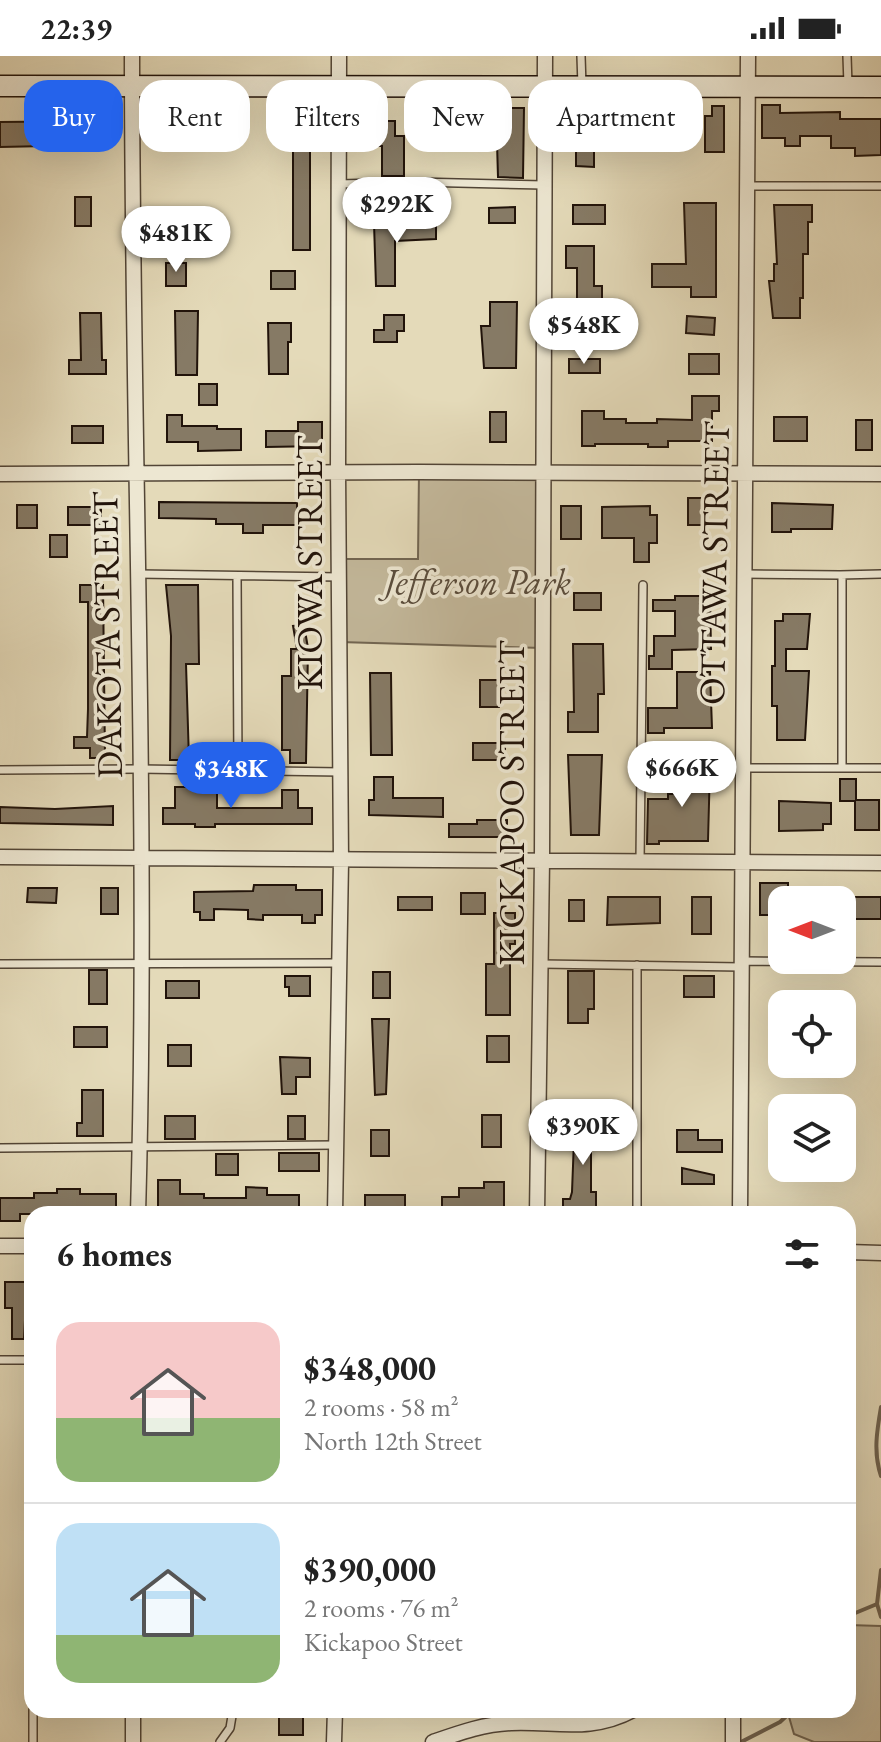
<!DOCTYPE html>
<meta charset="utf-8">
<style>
body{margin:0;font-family:"EB Garamond",serif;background:#f6f6f6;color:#222;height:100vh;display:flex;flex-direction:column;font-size:30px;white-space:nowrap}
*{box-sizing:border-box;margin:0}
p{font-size:26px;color:#767676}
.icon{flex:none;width:44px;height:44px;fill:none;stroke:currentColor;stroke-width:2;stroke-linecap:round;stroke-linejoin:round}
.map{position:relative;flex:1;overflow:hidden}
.side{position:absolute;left:24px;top:1150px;width:832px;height:512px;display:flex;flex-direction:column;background:#fff;border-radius:24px;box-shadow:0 8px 32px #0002}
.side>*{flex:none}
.banner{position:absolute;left:24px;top:24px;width:834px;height:72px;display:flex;gap:16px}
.needle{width:52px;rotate:270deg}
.buttons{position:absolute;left:768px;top:830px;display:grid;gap:16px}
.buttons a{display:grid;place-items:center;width:88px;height:88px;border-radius:16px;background:#fff;box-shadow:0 8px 32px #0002;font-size:40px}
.price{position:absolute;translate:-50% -68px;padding:0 18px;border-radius:28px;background:#fff;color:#222;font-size:26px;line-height:52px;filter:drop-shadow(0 2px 4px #0008)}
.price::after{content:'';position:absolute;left:50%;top:48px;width:24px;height:18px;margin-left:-12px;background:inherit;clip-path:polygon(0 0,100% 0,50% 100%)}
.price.current{background:#2563eb;color:#fff}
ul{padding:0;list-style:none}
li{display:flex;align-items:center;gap:24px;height:200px;padding:0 32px}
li+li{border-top:2px solid #e0e0e0}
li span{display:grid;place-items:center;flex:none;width:224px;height:160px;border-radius:24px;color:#555}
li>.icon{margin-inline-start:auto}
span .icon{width:96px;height:96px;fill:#fffc;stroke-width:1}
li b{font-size:34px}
h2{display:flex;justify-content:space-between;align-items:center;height:96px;padding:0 32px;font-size:34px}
.tag{padding:0 28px;border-radius:24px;background:#fff;box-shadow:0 8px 32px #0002;font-size:28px;line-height:72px}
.tag.current{background:#2563eb;color:#fff}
.status{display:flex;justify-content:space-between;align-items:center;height:56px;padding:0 40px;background:#fff;direction:ltr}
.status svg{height:22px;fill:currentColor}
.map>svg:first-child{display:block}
</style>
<div class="status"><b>22:39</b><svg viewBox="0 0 49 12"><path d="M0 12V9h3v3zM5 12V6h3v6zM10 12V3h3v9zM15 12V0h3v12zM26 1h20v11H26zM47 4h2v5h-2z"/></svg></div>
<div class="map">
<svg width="881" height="1686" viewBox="0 0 881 1686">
<rect width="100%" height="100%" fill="#e4dab9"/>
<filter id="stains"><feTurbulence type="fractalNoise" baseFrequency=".0025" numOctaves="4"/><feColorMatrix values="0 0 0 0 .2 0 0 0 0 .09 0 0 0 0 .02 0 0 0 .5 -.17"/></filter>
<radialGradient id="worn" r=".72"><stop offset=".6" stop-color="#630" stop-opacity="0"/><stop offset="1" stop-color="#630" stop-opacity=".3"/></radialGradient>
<!-- green -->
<path fill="#c3b89b" stroke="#726652" stroke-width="2" d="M419,416h125l-2,176 -202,-6v-83h78z
M848,1569l33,1v116h-67l-20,-8 -7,-24h61z"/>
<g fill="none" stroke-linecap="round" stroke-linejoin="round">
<!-- stream -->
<path stroke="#6e6250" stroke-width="4" d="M881,1351c-4,23 -8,46 0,69
M877,1548l4,13
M848,1560l29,-12 4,-34
M741,1686l39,-20 13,-12"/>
</g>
<!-- building -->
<path fill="#867a65" stroke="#21130a" stroke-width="2" d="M762,49h18v8l60,-1v7h41v36l-26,1v-8h-24v-12h-31v10h-15v-8h-23z
M712,50h12v46h-19v-36h7z
M496,52h28l-1,70 -25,-1z
M288,54h22v140h-17v-118h-5z
M609,64h75v19l-90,-1v29l-18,-1v-44h33z
M103,65v18l-57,1v6l-46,1v-25z
M374,65h21v15h9v40h-22v-30h-8z
M75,141h16v29h-16z
M684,147h32v94h-25v-10h-39v-23h34z
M573,149h32v19h-32z
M774,149h38v17h-4v32h-5v44h-3v20h-27l-4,-37h5v-17h3z
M515,151v16h-26v-15z
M425,160h11v23l-41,2v45h-19l-2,-63h51z
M566,190h28v40h8v49h-35v-17h10v-50h-11z
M166,207h20v23h-20z
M271,215h24v18h-24z
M490,246h27l-1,66h-32l-3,-42h9z
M175,255h23l-1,64h-21z
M80,257h21l1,47h4v14h-37v-14h12z
M384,259h20v16h-7v11h-23v-12h10z
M687,260l28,2 -1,17 -28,-2z
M268,267h23v19h-3v32h-19z
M689,298h30v20h-30z
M569,303h31v14h-31z
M199,328h18v21h-18z
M692,340h27v15h-7v30h-44v6h-20v-3h-53v2h-13v-35h22v8h22v4h31v-4l35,1z
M490,356h16v30h-16z
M167,359h15v11h35v3h24v21l-43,1v-9h-31z
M774,361h33v24h-33z
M856,364h16v30h-16z
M298,366h24v24l-56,1v-16h32z
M72,370h31v17h-31z
M688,442h18v27h-18z
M159,446l138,1v22h-34v8h-20v-9h-27v-5l-57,-1z
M772,447l61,2 -1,24h-41v3h-19z
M17,449h20v23h-20z
M561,450h20v33h-20z
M650,450v9h7v28h-8v19h-15v-24h-32v-31z
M68,451h33v18h-33z
M50,479h17v22h-17z
M80,529h23l2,173h-15v-10h-16v-11h13l1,-28v-107h-8z
M166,529h32l1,79h-13l3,96h-19l1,-124z
M574,537h27v17h-27z
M675,540h35l1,53 -39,1v19h-23v-13h5v-20h21v-25h-22v-11h22z
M783,558h27l-3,35h-21v22h23l-4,69h-28v-34h-5v-40h3v-45h8z
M304,569l4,23 -2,115h-16v-13h-8v-74h9v-27h6l-4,-23z
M573,588h30l1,50h-6v38h-30v-20h6z
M677,616h33l2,56h-48v5h-16v-25h29z
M370,617h21l1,82h-21z
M480,624h19v27h-19z
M473,687h32v17h-32z
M568,699h34l-3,80h-28z
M678,709l32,1 -2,75h-49v3h-12l1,-45h20v-5h10z
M374,721h19v21h50v19l-74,-2v-15h5z
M840,723h16v21h23v30h-24v-29h-15z
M175,731h42v21h65v-18h16v18h14v16h-97v3h-20v-3h-32v-16h12z
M779,745l52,2v21h-8v6l-44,1z
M113,750v19l-113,-2v-16l55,2z
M477,764h30v17h-58v-13h28z
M760,827h28v17h-6v15h-22z
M254,829h42v5h26v25h-7v8h-13v-8h-39v5l-15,-1v-9l-34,-1v11h-14v-8h-6v-20l59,-1z
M28,832h29l-1,15 -29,-1z
M101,832h17v26h-17z
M461,837h24v21h-24z
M398,841h34v13h-34z
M608,841h52v26l-53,2z
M692,841h19v37h-19z
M842,841h39v22h-39z
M569,844h15v21h-15z
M494,857h21v31h-5v71h-24v-51h8z
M89,914h18v34h-18z
M568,915h26v38h-6v14h-20z
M373,916h17v26h-17z
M285,920h25v20h-21v-9h-4z
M684,920h30v21h-30z
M166,925h33v17h-33z
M372,963h17l-3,75 -11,1z
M74,971h33v20h-33z
M487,980h22v26h-22z
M168,989h23v21h-23z
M280,1001l30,1v19h-14v17h-14z
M82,1034h21v46h-26v-13h5z
M575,1058h24v18h-8v60h5v22h-33v-15h7l2,-7z
M482,1059h19v32h-19z
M165,1060h30v23h-30z
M288,1060h17v23h-17z
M371,1074h18v26h-18z
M677,1074h21v10h24v12h-45z
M279,1097h40v18h-40z
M216,1098h22v21h-22z
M682,1112l32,7v9h-32z
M158,1124h22v14h24v4h42v-11l21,1v7h32v19h-141z
M484,1126h20v32h-62v-17h17v-9h25z
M57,1133h23v5h36v20h-96v7h-20v-23h34v-5h23z
M365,1139h40v19h-40z
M5,1226h22l-3,57h-12v-31h-7z
M279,1654h17v7h7v18h-24z"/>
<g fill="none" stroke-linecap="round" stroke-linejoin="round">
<defs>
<path id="lane" d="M581,0l1,30
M847,0l1,29
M339,128l78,-2 127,3
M747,130h134
M138,518l202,3
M744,518l96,1 2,2v190
M840,519l41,-1
M237,520l1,194
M744,712h137
M0,714l139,-1 202,3
M640,805l3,-276
M743,905l138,1
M0,908l340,-1
M541,908l200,3
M0,1092l335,-3
M637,1158v-249
M0,1304h32
M31,1304l1,134
M33,1654v32
M220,1686l10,-14 3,-18"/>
<path id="street" d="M132,0c0,386 17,772 6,1158
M0,418l419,-2 462,2
M0,801l881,6
M335,1158l6,-353 -3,-389 1,-416
M537,1158l5,-354 3,-804
M740,1158l8,-1158
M0,1190h32
M848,1196l33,1
M133,1686v-32
M334,1686l1,-32
M433,1686c26,-9 51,-18 78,-19 45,-2 79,10 122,-13
M733,1686v-32"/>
<path id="secondary" d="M0,30l881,1"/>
</defs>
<!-- lane casing -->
<use href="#lane" stroke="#524536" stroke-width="10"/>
<!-- street casing -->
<use href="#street" stroke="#524536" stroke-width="17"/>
<!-- secondary casing -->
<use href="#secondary" stroke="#21130a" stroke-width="23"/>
<!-- lane -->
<use href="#lane" stroke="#ede7d2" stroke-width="7"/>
<!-- street -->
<use href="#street" stroke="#ede7d2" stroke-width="14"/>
<!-- secondary -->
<use href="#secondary" stroke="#ede7d2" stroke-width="20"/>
</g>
<g text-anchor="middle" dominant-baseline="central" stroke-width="7" stroke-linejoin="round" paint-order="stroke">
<!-- street labels -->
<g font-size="36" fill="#21130a" stroke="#ede7d2">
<text transform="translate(309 507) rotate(-90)">KIOWA STREET</text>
<text transform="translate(714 507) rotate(-89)">OTTAWA STREET</text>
<text transform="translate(107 579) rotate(-91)">DAKOTA STREET</text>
<text transform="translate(511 747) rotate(-90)">KICKAPOO STREET</text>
</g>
<!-- park labels -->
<g font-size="36" font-style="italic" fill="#5a4d3d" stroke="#ede7d2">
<text x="478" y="525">Jefferson Park</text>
</g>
</g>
<rect width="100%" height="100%" filter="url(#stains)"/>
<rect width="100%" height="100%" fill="url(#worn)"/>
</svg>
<div class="buttons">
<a><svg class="needle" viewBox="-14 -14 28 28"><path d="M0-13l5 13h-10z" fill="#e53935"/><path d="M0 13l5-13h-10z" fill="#767676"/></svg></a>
<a><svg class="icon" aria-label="locate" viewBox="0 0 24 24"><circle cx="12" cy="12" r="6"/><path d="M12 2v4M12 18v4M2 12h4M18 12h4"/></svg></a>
<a><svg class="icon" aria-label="layers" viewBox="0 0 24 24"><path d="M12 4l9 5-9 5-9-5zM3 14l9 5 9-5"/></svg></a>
</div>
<b class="price" style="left:397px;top:189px">$292K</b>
<b class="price" style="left:176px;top:218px">$481K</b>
<b class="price" style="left:584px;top:310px">$548K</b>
<b class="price" style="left:682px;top:753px">$666K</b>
<b class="price current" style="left:231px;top:754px">$348K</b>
<b class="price" style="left:583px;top:1111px">$390K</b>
<div class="banner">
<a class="tag current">Buy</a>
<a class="tag">Rent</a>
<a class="tag">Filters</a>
<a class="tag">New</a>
<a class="tag">Apartment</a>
</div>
<section class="side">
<h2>6 homes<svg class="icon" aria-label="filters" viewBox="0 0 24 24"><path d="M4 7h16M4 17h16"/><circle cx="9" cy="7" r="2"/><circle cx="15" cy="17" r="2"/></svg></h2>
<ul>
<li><span style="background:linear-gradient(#f6c9c9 60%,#8fb573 0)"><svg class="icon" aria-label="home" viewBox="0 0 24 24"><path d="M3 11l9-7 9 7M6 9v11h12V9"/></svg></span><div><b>$348,000</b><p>2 rooms · 58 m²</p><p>North 12th Street</p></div></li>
<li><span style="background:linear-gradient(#bfe0f5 70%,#8fb573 0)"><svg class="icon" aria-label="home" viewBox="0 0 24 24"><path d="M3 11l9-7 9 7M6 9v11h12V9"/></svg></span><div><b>$390,000</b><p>2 rooms · 76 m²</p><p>Kickapoo Street</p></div></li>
</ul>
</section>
</div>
